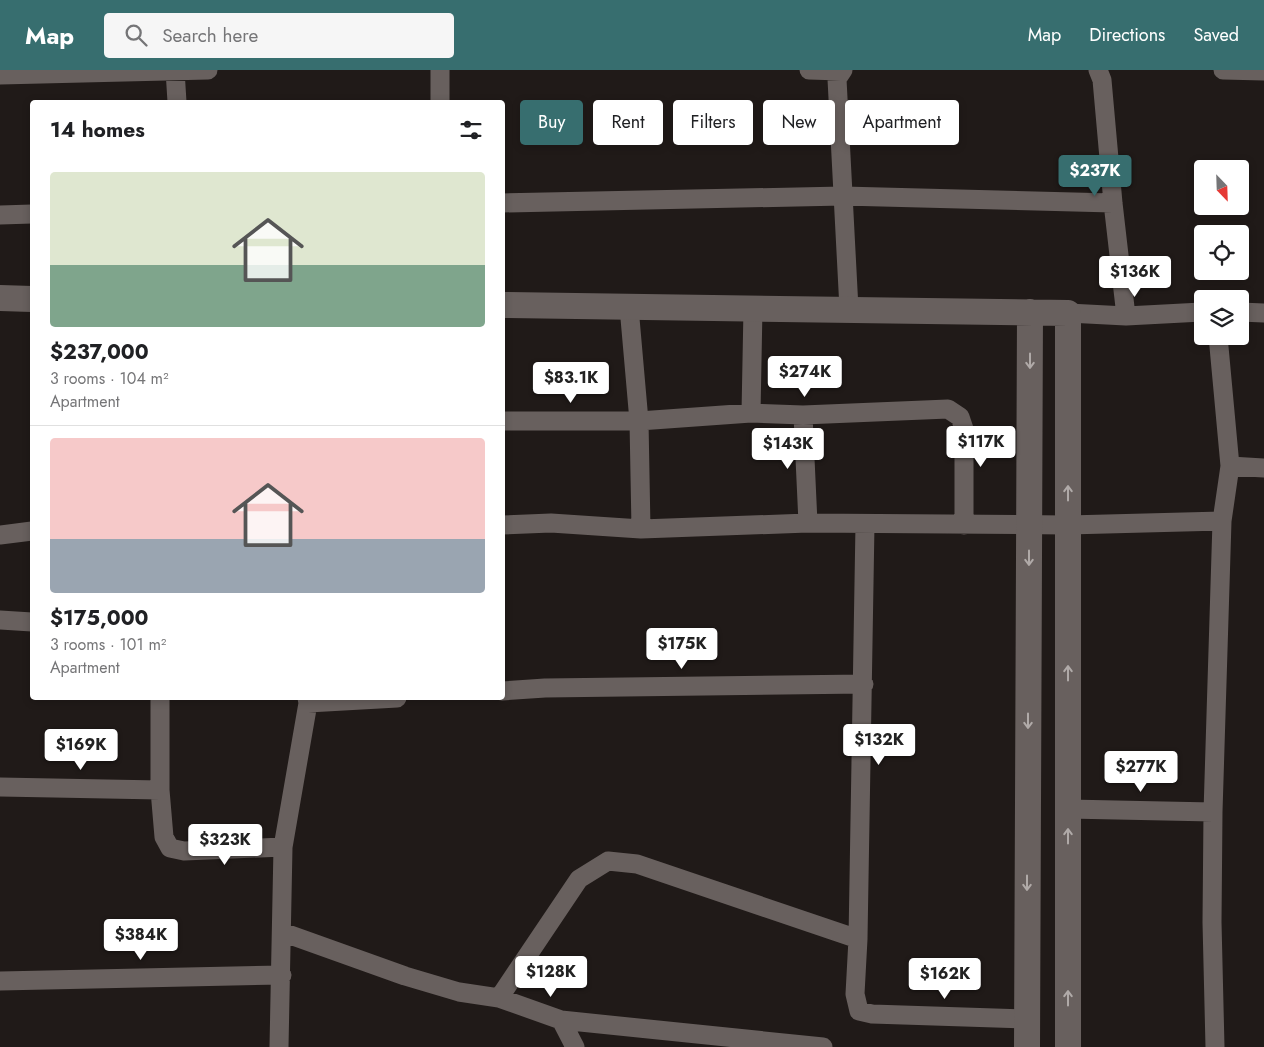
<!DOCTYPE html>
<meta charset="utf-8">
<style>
body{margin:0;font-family:Jost,sans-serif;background:#f6f6f6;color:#202124;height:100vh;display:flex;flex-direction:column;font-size:19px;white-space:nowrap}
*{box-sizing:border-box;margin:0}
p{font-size:16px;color:#757577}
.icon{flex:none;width:28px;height:28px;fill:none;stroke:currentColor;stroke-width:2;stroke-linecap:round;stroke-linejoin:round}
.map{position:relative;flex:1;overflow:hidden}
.details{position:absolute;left:30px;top:30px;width:475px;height:600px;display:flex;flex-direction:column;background:#fff;border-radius:5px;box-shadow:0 2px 8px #0003}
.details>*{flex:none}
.guide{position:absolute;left:520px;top:30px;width:475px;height:45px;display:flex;gap:10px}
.needle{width:32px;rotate:157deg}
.controls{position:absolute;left:1194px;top:90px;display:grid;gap:10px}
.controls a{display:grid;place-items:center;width:55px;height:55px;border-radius:5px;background:#fff;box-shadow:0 2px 8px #0003;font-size:25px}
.price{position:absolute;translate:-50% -42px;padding:0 11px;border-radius:5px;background:#fff;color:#222;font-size:16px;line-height:32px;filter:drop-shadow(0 1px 2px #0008)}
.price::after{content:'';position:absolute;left:50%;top:30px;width:15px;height:11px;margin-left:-8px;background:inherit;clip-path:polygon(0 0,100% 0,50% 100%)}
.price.current{background:#376e6f;color:#fff}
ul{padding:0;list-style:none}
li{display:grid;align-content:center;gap:10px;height:265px;padding:0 20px}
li+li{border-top:1px solid #e0e0e0}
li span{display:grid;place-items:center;height:155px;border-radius:5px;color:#555}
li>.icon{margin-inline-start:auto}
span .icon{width:90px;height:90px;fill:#fffc;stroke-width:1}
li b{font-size:21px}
h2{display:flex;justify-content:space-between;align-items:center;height:60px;padding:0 20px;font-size:21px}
.tag{padding:0 18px;border-radius:5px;background:#fff;box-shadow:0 2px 8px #0003;font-size:18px;line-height:45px}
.tag.current{background:#376e6f;color:#fff}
header{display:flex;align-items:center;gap:30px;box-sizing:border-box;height:70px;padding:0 25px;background:#376e6f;color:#fff}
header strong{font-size:24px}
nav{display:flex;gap:28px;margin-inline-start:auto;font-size:18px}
.search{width:350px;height:45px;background:#f6f6f6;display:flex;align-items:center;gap:12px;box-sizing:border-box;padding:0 18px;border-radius:5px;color:#757577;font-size:19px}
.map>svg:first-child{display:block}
</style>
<header>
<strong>Map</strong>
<div class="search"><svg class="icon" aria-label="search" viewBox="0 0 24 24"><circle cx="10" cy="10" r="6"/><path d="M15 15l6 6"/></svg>Search here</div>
<nav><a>Map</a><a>Directions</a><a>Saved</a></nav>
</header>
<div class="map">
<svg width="1264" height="977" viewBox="0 0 1264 977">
<rect width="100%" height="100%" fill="#201a18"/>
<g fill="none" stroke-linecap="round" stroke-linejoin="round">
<!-- street -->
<path stroke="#68605e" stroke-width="19" d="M175,0l2,32
M440,0v32
M809,0l32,1
M843,0l-6,9 12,230
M1098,0l4,10 11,123 13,113
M1223,0l41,1
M0,5l208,-5
M502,133l341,-7 270,7
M0,145l32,-1
M629,237l10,114 2,108
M1240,242l24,1
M1068,243l58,3 76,-4
M751,343l2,-105
M803,345l5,108
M502,351h137l112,-8 52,2 145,-6 12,8 4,12v96
M1230,396l34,2
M865,454l-7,415 -3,55 4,17 13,3 155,5
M502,455l49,-2 90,6 167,-6 260,2 154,-4
M0,465l32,-4
M0,550l32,2
M502,621l43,-3 319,-4
M160,628v92l4,47 6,11 14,3 99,-4
M308,633l89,-5
M0,717l160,3
M1068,739l145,3
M282,862l123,44 54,16 40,6 62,22 262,27
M0,911l282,-6
M499,928l80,-119 29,-18 29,3 221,75
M561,950l14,27
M279,977l4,-200 25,-144 -1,-5
M1215,977l-3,-125 1,-110 9,-291 8,-55 -12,-130"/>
<!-- secondary -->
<path stroke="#68605e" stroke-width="26" d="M0,228l32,1
M502,235l566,8v734
M1027,977l3,-735"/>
</g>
<!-- one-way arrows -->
<defs><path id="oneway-shaft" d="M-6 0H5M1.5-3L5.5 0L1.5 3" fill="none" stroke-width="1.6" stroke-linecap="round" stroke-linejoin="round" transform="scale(1.25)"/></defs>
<g stroke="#b0aaa8">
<use href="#oneway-shaft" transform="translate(1030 291) rotate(90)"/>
<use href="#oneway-shaft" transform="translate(1068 423) rotate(-90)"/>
<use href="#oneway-shaft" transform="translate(1029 488) rotate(90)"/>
<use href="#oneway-shaft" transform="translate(1068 603) rotate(-90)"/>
<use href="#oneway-shaft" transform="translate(1028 651) rotate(90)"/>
<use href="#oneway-shaft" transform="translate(1068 766) rotate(-90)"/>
<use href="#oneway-shaft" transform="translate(1027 813) rotate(90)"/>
<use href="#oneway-shaft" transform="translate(1068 928) rotate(-90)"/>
</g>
</svg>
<div class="controls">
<a><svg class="needle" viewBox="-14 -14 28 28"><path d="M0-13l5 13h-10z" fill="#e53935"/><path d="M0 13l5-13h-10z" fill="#757577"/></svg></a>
<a><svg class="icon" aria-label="locate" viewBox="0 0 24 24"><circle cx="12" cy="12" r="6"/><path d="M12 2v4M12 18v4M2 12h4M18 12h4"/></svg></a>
<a><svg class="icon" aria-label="layers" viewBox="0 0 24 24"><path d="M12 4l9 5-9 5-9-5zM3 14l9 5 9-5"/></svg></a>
</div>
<b class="price current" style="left:1095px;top:127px">$237K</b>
<b class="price" style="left:1135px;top:228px">$136K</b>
<b class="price" style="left:805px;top:328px">$274K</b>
<b class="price" style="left:571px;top:334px">$83.1K</b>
<b class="price" style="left:981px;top:398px">$117K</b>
<b class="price" style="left:788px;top:400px">$143K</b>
<b class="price" style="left:682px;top:600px">$175K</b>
<b class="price" style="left:879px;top:696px">$132K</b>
<b class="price" style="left:81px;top:701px">$169K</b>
<b class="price" style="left:1141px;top:723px">$277K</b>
<b class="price" style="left:225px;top:796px">$323K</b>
<b class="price" style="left:141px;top:891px">$384K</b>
<b class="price" style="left:551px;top:928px">$128K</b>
<b class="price" style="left:945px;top:930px">$162K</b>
<div class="guide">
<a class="tag current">Buy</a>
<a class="tag">Rent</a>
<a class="tag">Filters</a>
<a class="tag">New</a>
<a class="tag">Apartment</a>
</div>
<section class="details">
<h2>14 homes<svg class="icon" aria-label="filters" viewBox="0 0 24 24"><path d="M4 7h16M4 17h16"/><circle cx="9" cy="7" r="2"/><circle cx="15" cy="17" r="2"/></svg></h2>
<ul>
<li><span style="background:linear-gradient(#dfe7d0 60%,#7fa58c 0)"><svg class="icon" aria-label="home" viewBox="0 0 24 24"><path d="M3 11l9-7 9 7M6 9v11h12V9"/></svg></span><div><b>$237,000</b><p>3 rooms · 104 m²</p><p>Apartment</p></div></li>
<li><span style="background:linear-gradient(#f6c9c9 65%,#9aa5b1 0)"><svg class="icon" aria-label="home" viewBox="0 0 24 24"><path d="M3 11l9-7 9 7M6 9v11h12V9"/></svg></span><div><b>$175,000</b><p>3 rooms · 101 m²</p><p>Apartment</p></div></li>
</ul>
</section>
</div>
